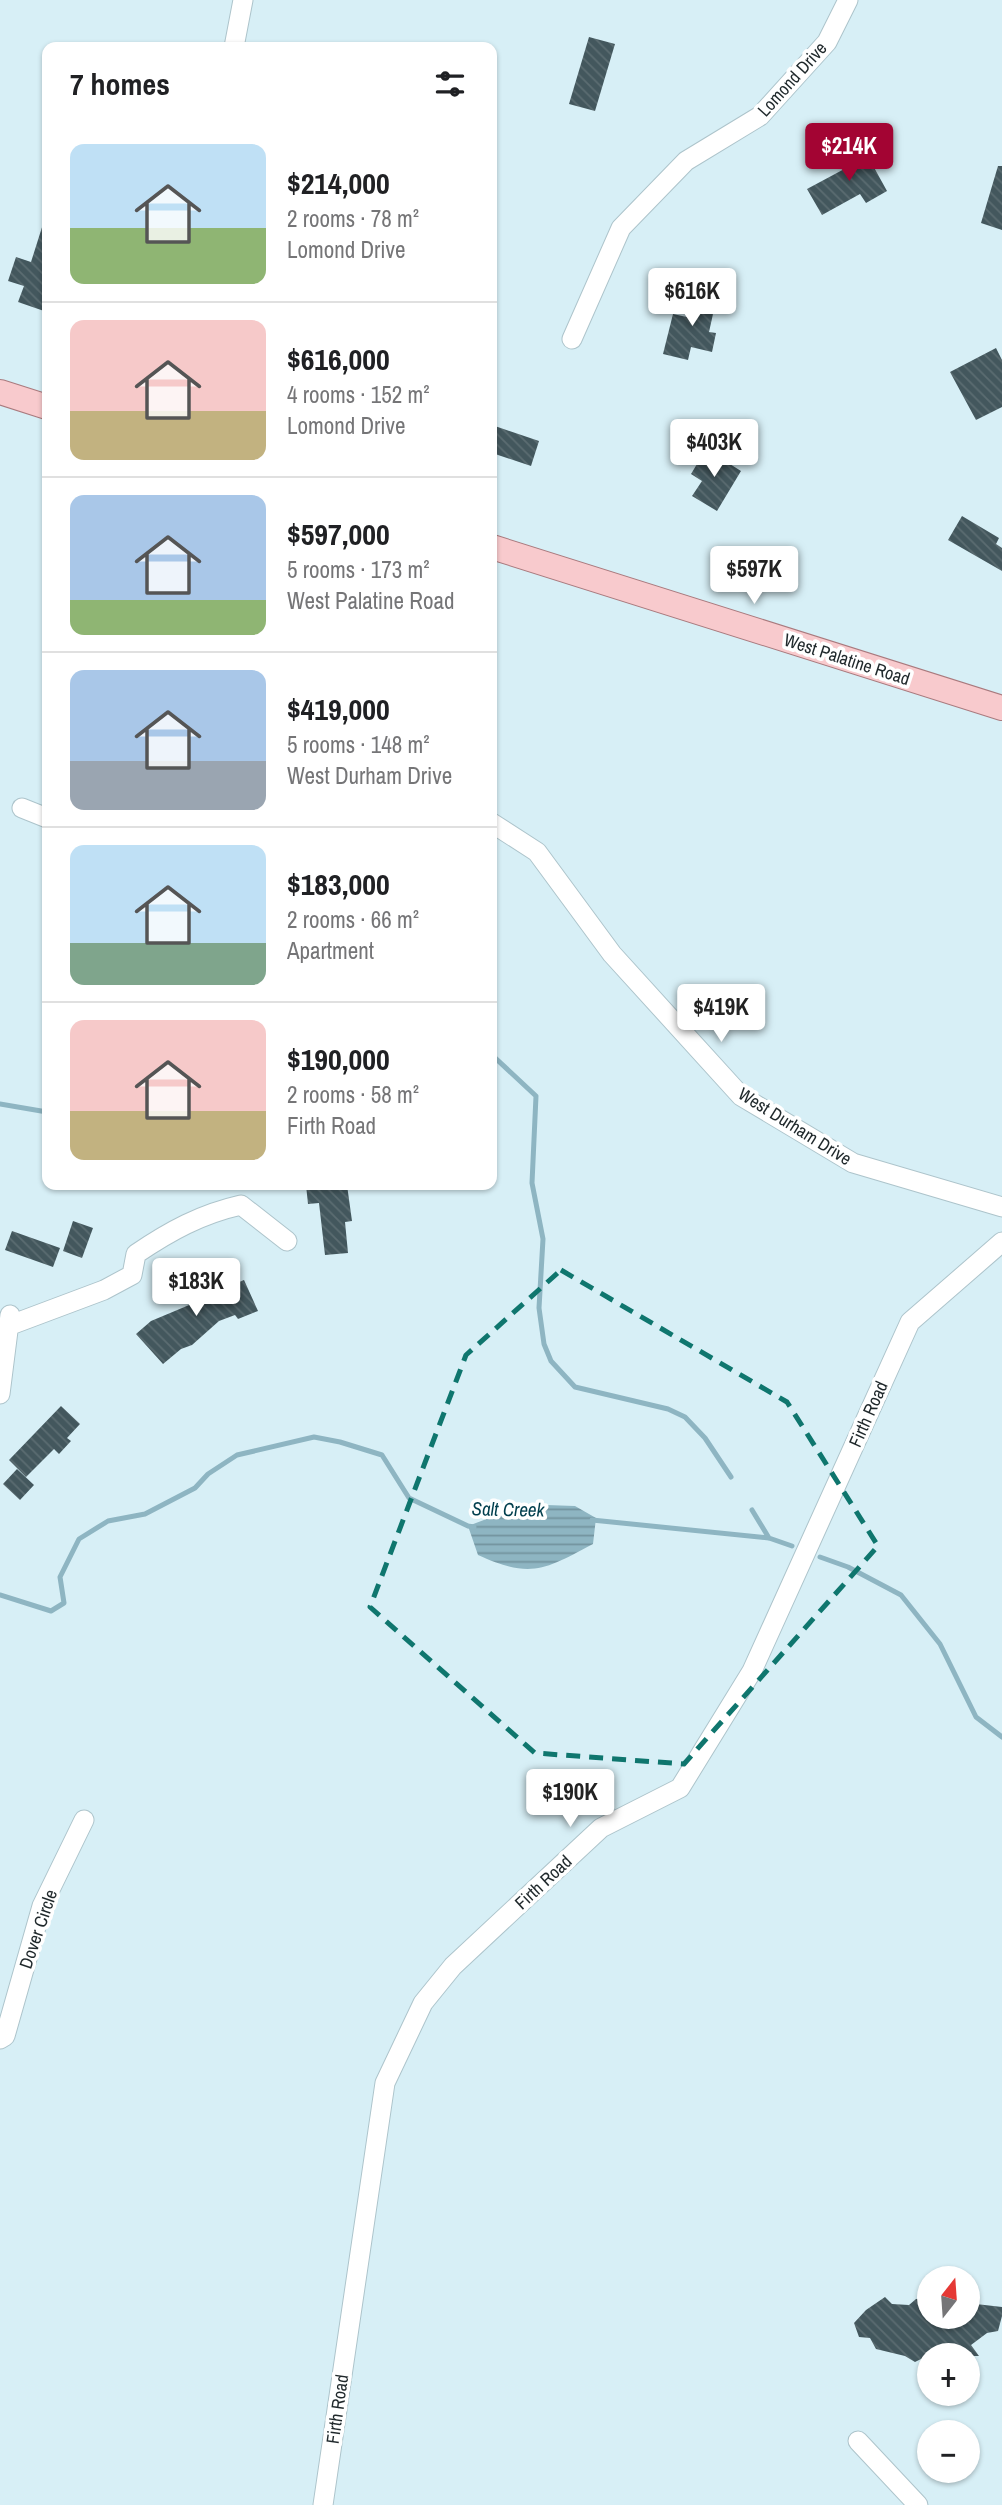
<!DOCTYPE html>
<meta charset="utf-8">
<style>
body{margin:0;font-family:"Archivo Narrow",sans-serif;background:#f2f2f2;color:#202124;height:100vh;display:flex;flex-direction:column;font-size:26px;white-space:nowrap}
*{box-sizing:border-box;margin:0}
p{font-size:23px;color:#757577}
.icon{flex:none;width:38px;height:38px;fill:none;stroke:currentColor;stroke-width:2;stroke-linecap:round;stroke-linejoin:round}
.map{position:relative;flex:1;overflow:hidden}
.drawer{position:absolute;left:42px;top:42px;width:455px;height:1148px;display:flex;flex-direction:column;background:#fff;border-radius:14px;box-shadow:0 2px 5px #0004}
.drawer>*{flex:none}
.needle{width:46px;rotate:17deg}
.buttons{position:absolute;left:917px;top:2266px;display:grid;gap:14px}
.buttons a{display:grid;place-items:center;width:63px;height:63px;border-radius:50%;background:#fff;box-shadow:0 2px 5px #0004;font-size:35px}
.price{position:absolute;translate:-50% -60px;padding:0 16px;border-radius:7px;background:#fff;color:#222;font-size:23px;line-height:46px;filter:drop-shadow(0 2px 4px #0008)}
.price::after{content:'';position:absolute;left:50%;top:42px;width:21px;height:16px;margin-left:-10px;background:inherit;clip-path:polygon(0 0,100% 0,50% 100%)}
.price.current{background:#a30433;color:#fff}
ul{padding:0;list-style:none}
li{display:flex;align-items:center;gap:21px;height:175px;padding:0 28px}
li+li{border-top:2px solid #e0e0e0}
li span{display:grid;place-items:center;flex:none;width:196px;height:140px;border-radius:14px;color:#555}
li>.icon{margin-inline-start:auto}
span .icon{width:84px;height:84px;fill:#fffc;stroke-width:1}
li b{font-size:30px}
h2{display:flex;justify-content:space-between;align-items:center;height:84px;padding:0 28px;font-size:30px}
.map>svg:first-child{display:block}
</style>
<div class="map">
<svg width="1002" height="2505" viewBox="0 0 1002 2505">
<defs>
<pattern id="water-rules" width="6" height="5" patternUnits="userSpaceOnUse" patternTransform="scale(1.75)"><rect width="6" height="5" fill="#8eb5c2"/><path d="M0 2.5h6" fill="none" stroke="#73939e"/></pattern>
<pattern id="building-back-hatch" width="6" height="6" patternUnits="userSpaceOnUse" patternTransform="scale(1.75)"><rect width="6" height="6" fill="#43575d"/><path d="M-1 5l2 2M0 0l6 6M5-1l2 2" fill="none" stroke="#5b6c71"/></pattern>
</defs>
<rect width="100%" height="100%" fill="#d7eff6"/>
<!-- water -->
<path fill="url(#water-rules)" d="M546,1505l29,1 21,12 -3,26c-49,26 -62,35 -115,11l-10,-29 37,-14z"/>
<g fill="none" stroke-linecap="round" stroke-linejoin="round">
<!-- stream -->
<path stroke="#8eb5c2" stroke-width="5" d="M492,1055l44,41 -4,87 11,56 -4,69 5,36 7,17 24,26 93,22 17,8 20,21 26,39
M0,1104l47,8
M752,1510l17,28
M592,1520l177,18 23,8
M820,1557l28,10 53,28 39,49 36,73 26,20
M0,1595l51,16 13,-8 -4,-26 19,-38 29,-18 37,-7 50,-26 13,-14 29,-19 77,-18 26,5 42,13 27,43 59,28 6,1"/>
</g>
<!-- building -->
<path fill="url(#building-back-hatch)" d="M589,37l26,7 -20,67 -26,-7z
M861,144l26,47 -21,12 -6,-9 -38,21 -15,-26 41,-22 -7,-12z
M998,166h4v64l-21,-7z
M44,221l3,1v78l-3,11 -26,-9 6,-16 -16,-5 8,-24 15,5z
M693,290l24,6 -8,36 7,1 -4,19 -21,-5 -3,13 -25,-6 10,-40 14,3z
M996,348l6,12v47l-26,13 -26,-48z
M492,425l47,16 -8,25 -39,-13z
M706,449l35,22 -24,40 -25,-15 10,-15 -11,-7z
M962,516l37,22 -3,6 6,4v23l-54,-31z
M306,1185h41l5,36 -7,1 3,31 -23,2 -6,-52 -11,1z
M73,1221l20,7 -11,30 -19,-7z
M12,1231l48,17 -7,19 -48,-17z
M212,1280l5,11 27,-11 14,31 -20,8 -3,-4 -16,6 -27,24 -11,4 -18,15 -27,-30 15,-13 43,-18 -5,-10 10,-8z
M61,1406l19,18 -13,14 4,3 -12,13 -5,-5 -28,28 -17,-17z
M17,1469l17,16 -14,15 -17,-16z
M885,2297l7,7 17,1 7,-6 13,-1v19h39v-8l8,-5 26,3v9l-4,15 -11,2 -16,12 8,11h-52l-12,6 -10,-6 -29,-7 -6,-11 -11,-1 -5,-14 12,-13z"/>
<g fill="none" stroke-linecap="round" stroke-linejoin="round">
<defs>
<path id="minor" d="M234,47l9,-47
M572,339l49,-111 65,-67 74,-45 67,-74 21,-42
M22,808l25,10
M492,823l45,29 75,102 129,142 112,67 149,44
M8,1326l96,-36 28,-15 4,-21c34,-23 65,-40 105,-49l46,36
M0,1394l10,-79
M0,2039l5,-3 37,-130 42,-86
M858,2441l60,64
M323,2505l62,-422 38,-80 30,-37 148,-138 79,-40 72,-117 158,-349 92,-80"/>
<path id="major" d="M0,392l47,15
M492,547l510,161"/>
</defs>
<!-- minor casing -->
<use href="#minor" stroke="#adc4cb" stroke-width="21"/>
<!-- major casing -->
<use href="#major" stroke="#a97a7e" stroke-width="26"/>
<!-- minor -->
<use href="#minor" stroke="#fff" stroke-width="19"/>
<!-- major -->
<use href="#major" stroke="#f8cacd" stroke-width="24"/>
</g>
<!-- marked area -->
<path fill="none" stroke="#0f766e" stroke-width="5" stroke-dasharray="14 9" stroke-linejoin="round" d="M561,1270l226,132 91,144 -194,218 -149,-11 -165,-146 96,-252z"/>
<g text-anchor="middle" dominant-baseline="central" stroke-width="7" stroke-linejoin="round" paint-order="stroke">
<!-- street labels -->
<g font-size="18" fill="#1f282b" stroke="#fff">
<text transform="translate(792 79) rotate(-48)">Lomond Drive</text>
<text transform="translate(847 659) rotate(18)">West Palatine Road</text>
<text transform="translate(795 1126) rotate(32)">West Durham Drive</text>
<text transform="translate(868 1414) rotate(-66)">Firth Road</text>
<text transform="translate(543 1882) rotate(-43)">Firth Road</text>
<text transform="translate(38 1929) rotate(-71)">Dover Circle</text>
<text transform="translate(337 2409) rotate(-82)">Firth Road</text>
</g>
<!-- water labels -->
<g font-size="19" font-style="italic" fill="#013e4d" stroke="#fff">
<text transform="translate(508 1509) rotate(1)">Salt Creek</text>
</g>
</g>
</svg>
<div class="buttons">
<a><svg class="needle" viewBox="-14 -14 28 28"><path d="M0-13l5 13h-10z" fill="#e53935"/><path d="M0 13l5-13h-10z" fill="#757577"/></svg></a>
<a>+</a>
<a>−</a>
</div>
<b class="price current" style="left:849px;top:183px">$214K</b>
<b class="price" style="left:692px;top:328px">$616K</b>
<b class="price" style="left:714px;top:479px">$403K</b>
<b class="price" style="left:754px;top:606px">$597K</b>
<b class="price" style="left:721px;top:1044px">$419K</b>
<b class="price" style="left:196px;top:1318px">$183K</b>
<b class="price" style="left:570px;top:1829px">$190K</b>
<section class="drawer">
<h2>7 homes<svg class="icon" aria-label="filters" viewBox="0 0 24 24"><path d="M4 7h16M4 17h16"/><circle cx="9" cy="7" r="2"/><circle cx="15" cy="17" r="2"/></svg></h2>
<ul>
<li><span style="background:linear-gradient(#bfe0f5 60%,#8fb573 0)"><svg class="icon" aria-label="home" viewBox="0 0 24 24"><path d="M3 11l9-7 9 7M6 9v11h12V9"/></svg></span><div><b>$214,000</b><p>2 rooms · 78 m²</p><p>Lomond Drive</p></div></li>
<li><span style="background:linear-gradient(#f6c9c9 65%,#c2b280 0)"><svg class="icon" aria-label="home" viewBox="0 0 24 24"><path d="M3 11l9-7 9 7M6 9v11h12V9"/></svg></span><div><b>$616,000</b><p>4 rooms · 152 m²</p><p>Lomond Drive</p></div></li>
<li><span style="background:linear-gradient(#a9c7e8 75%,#8fb573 0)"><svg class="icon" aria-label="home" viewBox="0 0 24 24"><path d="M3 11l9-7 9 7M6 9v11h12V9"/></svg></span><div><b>$597,000</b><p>5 rooms · 173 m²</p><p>West Palatine Road</p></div></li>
<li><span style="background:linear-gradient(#a9c7e8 65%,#9aa5b1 0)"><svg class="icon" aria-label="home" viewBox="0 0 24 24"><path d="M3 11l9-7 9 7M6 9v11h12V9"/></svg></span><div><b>$419,000</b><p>5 rooms · 148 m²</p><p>West Durham Drive</p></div></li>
<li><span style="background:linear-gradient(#bfe0f5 70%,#7fa58c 0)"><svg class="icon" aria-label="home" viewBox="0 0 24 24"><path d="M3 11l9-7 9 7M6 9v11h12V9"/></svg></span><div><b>$183,000</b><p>2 rooms · 66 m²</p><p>Apartment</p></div></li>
<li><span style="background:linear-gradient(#f6c9c9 65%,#c2b280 0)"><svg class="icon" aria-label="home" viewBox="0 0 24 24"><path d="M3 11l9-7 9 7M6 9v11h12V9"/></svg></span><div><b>$190,000</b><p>2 rooms · 58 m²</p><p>Firth Road</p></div></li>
</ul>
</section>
</div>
